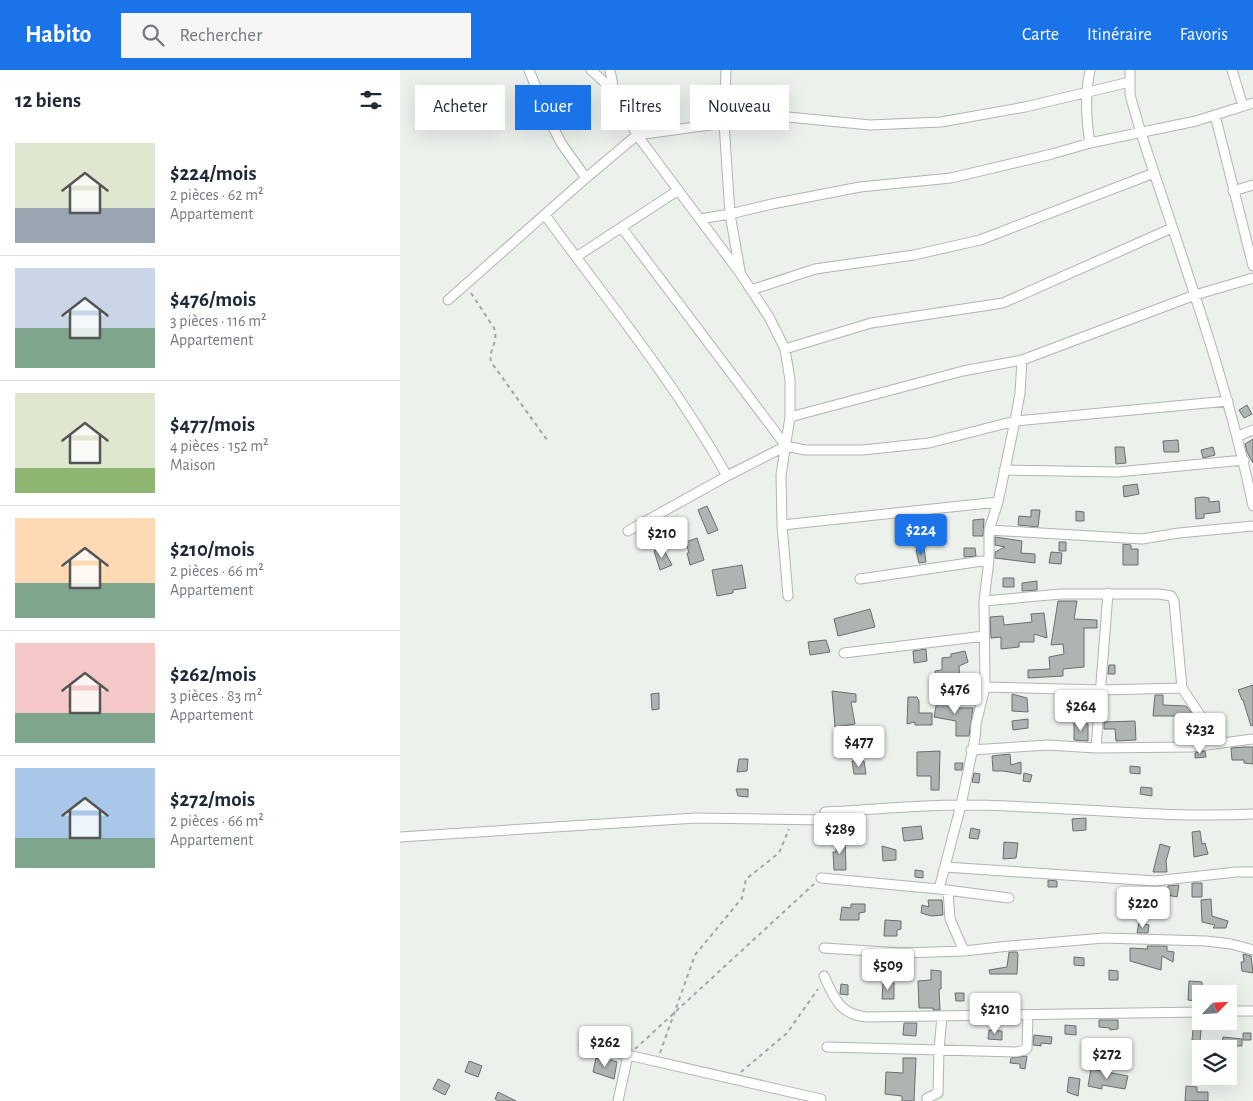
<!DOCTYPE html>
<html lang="fr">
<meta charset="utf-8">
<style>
body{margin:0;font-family:"Alegreya Sans",sans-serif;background:#f6f6f7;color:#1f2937;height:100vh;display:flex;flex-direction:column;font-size:19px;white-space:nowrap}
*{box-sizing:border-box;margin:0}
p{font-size:16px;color:#747a83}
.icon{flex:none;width:28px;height:28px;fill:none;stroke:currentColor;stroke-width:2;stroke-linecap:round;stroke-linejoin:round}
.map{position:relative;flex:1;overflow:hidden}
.sheet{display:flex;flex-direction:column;background:#fff;width:400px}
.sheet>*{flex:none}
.guide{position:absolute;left:15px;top:15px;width:475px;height:45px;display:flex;gap:10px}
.needle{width:32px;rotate:65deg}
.controls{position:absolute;left:792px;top:915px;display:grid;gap:10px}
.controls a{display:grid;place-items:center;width:45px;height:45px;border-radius:0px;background:#fff;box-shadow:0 5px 20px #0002;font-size:25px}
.price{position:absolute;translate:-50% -42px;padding:0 11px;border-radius:5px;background:#fff;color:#222;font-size:16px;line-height:32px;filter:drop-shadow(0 1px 2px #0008)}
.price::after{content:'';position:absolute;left:50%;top:30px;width:15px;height:11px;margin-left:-8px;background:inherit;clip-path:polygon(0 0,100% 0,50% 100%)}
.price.current{background:#1a73e8;color:#fff}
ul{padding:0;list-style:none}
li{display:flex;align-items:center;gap:15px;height:125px;padding:0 15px}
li+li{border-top:1px solid #e0e1e3}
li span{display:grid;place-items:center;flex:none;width:140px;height:100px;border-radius:0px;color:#555}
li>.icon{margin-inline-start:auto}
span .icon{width:60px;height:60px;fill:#fffc;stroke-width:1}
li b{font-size:21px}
h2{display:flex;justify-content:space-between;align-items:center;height:60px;padding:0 15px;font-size:21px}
.chip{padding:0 18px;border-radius:0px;background:#fff;box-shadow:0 5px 20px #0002;font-size:18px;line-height:45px}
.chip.current{background:#1a73e8;color:#fff}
header{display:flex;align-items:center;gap:30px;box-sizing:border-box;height:70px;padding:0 25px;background:#1a73e8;color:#fff}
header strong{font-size:24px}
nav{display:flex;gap:28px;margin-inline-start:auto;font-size:18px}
.search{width:350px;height:45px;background:#f6f6f7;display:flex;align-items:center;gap:12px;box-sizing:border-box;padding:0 18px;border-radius:0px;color:#747a83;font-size:19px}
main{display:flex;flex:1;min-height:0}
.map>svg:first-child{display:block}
</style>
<header>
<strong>Habito</strong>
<div class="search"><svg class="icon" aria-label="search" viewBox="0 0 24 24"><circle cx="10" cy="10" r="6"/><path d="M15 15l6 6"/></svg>Rechercher</div>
<nav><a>Carte</a><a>Itinéraire</a><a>Favoris</a></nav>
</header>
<main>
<section class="sheet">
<h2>12 biens<svg class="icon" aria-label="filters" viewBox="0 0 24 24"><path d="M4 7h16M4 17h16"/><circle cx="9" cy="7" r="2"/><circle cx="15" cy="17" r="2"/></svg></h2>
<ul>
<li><span style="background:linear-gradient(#dfe7d0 65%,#9aa5b1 0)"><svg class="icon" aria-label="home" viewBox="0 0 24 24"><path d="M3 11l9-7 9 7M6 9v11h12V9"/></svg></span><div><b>$224/mois</b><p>2 pièces · 62 m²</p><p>Appartement</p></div></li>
<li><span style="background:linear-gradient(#c9d6e8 60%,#7fa58c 0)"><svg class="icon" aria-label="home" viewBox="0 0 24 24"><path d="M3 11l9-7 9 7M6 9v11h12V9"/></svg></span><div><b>$476/mois</b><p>3 pièces · 116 m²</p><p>Appartement</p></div></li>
<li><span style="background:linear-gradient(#dfe7d0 75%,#8fb573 0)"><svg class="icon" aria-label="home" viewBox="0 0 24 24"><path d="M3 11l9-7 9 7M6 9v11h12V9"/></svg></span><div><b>$477/mois</b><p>4 pièces · 152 m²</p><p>Maison</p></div></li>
<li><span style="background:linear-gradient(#ffd9b3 65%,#7fa58c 0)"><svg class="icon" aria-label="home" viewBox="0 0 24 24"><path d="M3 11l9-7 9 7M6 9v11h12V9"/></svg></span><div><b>$210/mois</b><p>2 pièces · 66 m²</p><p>Appartement</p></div></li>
<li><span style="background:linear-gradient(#f6c9c9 70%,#7fa58c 0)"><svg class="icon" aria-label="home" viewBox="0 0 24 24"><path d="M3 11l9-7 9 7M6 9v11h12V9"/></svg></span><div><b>$262/mois</b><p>3 pièces · 83 m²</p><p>Appartement</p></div></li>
<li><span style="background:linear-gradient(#a9c7e8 70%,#7fa58c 0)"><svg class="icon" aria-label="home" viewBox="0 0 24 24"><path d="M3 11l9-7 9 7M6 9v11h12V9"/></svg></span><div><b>$272/mois</b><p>2 pièces · 66 m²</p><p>Appartement</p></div></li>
</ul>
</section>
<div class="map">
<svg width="853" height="1031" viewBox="0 0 853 1031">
<rect width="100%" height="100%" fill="#ecf1ec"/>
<!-- building -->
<path fill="#aeb4b2" stroke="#696f6d" d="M847,335l5,9 -8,4 -5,-8z
M853,369v24l-6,-11 -2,-8z
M778,370l1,12h-15l-1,-11z
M715,377h9l2,16 -10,1z
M813,377l2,8 -12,3 -2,-8z
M737,414l2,10 -15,3 -1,-11z
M803,427l6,1v4l10,-1 1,11 -16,2v4l-8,1 -1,-21z
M307,436l11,24 -10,4 -10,-24z
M631,440h9l-2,17 -20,-2 1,-9 12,1z
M676,441l8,1v9h-8z
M584,449l-1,17h-10v-16z
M595,467l27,4 -1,12 14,1v9l-40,-5v-6l10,-5 -10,-2z
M297,468l7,22 -14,5 -3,-12h2l-3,-11z
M659,472h7v9h-7z
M723,474l8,1v4h7v16h-15z
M263,478l9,17 -12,5 -6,-19z
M524,478l2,14 -7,1 -3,-13z
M564,478h11l1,8 -12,1z
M651,482l11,1 -1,11 -12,-1z
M342,495l4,23 -13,2v3l-16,3 -5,-26z
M603,508h11v9h-11z
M637,511v9l-15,1v-8z
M658,531h19l-3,18 23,1v8h-13v39l-21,2v7l-35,2v-8l22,-1 -1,-12 15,-3 -1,-10 -12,1z
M470,539l5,18 -37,9 -4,-17z
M644,543l3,25 -13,-4v8h-15v5l-18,2v-12l-10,1 -1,-21 13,-1 1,9 28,-3 -1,-8z
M426,570l4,12 -20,3 -2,-13z
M526,579l1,12 -13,2 -1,-12z
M565,581l3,11 -9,4 1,15 -23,4 -2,-14 7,-1v-12l9,-1v-3z
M709,595h6v9h-7z
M853,615v40l-2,1 -8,-26h-1l-4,-10z
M432,621l24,3v8h-5l4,22 -20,3z
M259,623v16l-7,1 -1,-16z
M612,624l15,4 1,14 -16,-1z
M755,625h8v10l23,1 5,6 1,16h-11l-1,-12h-27z
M538,626l15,2 -1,8 9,2h12l-4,28h-13v-15l-22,-4z
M508,627h9l2,4v12h13v12h-17v-3l-8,2z
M628,649v9l-15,2 -1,-9z
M735,651l1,19 -20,1 -1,-12h-11v-7z
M794,651h2l10,12 -10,1z
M674,653l14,1v17l-14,-1z
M844,677h9v17l-9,-1v-3h-12l-1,-12z
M540,681l-1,39h-8v-14h-14v-24z
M805,681l1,6 -11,1v-5z
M610,684l1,11 10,-3v12l-18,-3h-10l-1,-15z
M339,689h9l-1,12 -10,1z
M452,691h12l2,13h-12z
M555,693h8l-1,7h-7z
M730,696l10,1v7l-10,-1z
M574,703l6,1 -1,9 -7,-1z
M624,703l8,2 -2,7 -7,-1z
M741,717l11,1v8l-12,-2z
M336,719h12v8l-10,-1z
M686,748v12l-13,1 -1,-12z
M521,756l2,13 -19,2 -2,-13z
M571,758l9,2 -2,9 -9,-1z
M800,761l2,13 3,-1 3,11 -14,3 -2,-25z
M445,767l1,33h-12l-1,-18h3v-14z
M604,772l14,1 -2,15 -13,1z
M760,774l10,3 -4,14 1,11h-14z
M482,776l14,4v10l-13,1z
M515,800l8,1v7l-8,-1z
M648,810l9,1v6h-9z
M792,813h10v14h-10z
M779,815l-2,12 -10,-2 1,-9z
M742,820l10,2 -1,11 -10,-1z
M811,829l1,17 16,5 -2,7h-13l2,-3 -13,-3 -1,-22z
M528,830h14l1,15 -12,1 -10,-3 1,-8 7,2z
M451,834h14v8l-6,1v7h-19l2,-13 9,1z
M485,850l16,1v8l-4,1v6h-13z
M739,853l10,2 -1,8h-11z
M747,876h20v5l7,1 -1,10 -11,-6 -1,14 -31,-9v-13l18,1z
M609,882h8l1,3 -1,19h-27l-1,-4 18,-3z
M843,884l8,2 2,17 -11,-2 -1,-9h3z
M674,887l10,1v8l-10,-1z
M531,900l10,1v18h-2l1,21h-7v-2h-14l-1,-27 13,-1z
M709,900l9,1v9h-9z
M789,911l13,1v7l-6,1 -1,11 -7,-1z
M483,912l11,1v16h-12z
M441,914l7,1v10l-8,-1z
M555,923h9v8h-8z
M794,948h7l1,3 -2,20 -8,-1z
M699,950h19v9l-8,1v-2l-11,-1z
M504,953h13l-1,13 -13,-1z
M665,955l11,1v9l-11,-1z
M589,960l13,1v9l-14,-1z
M843,963h8v7h-8z
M634,965l18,2 -1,7 -10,-1v3l-8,-1z
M823,967l19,2v7h-20z
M627,986l-2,13 -5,-1v-4l-10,-1 1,-5z
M196,988l12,4v-3l9,3 -3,17 -21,-7z
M503,988h13l-2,43h-12v-5l-17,-2 1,-22 17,1z
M69,991l13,5 -4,11 -13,-5z
M691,999l37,7 -3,13 -23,-4v4l-14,-3z
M669,1007l11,2 -2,17 -11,-4z
M38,1009l12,6 -5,10 -12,-6z
M786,1016l11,1v5h11v9h-23z
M98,1022l18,9h-17l-4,-2z"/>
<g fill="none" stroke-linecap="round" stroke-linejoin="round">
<defs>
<path id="minor" d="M129,0l19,47 13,26 25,35
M191,0l23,21 23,44 103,138 29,44 16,32 5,31v37l-9,58 1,50 6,71
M210,0l4,21
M326,0l-2,53 6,91 10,57
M730,0v25l11,38c40,123 86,246 112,373
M832,0l11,36
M815,45l38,151
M690,73c-4,-24 -5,-49 0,-73
M833,121l20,-6
M145,145c62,85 130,168 182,261
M300,149l30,-5 42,-10 88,-17 91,-9 101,-24 38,-11 106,-22 57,-18
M222,158l164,218
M176,187l101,-66
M351,220l64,-21 99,-14 66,-15 174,-67
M48,230l138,-122 51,-43 87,-12 64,-6 82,8 71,-3 84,-15 105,-25
M385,279l86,-26 132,-20 169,-75
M390,347l173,-46 59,-11 173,-65 58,-17
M838,366l15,-6
M604,400l113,2 127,-12
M382,455l216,-23
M589,460l153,9 37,-6 74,-7
M228,461l99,-55 59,-30 19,4h58l66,-7 86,-22 213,-20
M460,509l129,-19
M584,531l77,-7h98l12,2 3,5 8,87 22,33 19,22
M444,583l140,-17
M585,617l115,3 82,-2
M696,678l12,-155
M571,680l77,-5 48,3 95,-1 62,-8
M425,742c45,-2 91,-7 136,-7 97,0 195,14 292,9
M0,767l296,-19 128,2
M545,797l210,14 81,-9h17
M421,808l118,11 70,9
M539,819l22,-84 14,-67 1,-14 9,-37 -1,-86 5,-41v-30l9,-28 17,-81 5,-28 2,-33
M548,820l2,29 14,32
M424,878l78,5 62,-2 45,-5 95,-8 102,3 25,3 22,6
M424,906c10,22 16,39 43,41l334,-5
M829,941h24
M184,975l237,54
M427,977l189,5 9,-2 2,-2 1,-33
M218,1031l10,-46
M527,1031v-3l11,-5 1,-43 3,-34"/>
</defs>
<!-- minor casing -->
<use href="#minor" stroke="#b1b5b1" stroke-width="11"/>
<!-- path -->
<path stroke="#a3a7a3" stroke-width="2" stroke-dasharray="4 4" stroke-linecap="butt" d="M71,223l23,35c5,16 -6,21 -3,34l56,78
M235,979l179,-165
M260,983l35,-98 47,-57 4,-19 33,-26 10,-24
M341,1002l46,-39 31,-44"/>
<!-- minor -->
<use href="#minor" stroke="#fff" stroke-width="9"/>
</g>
</svg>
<div class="controls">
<a><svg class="needle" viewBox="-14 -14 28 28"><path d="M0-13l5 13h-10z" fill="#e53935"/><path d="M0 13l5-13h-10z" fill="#747a83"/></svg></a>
<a><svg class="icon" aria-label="layers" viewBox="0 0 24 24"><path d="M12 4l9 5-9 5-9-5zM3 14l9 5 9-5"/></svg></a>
</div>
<b class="price current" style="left:521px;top:486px">$224</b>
<b class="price" style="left:262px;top:489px">$210</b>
<b class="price" style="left:555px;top:645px">$476</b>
<b class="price" style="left:681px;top:662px">$264</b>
<b class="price" style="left:800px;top:685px">$232</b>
<b class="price" style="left:459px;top:698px">$477</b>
<b class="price" style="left:440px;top:785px">$289</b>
<b class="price" style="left:743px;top:859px">$220</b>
<b class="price" style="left:488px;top:921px">$509</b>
<b class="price" style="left:595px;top:965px">$210</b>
<b class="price" style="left:205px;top:998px">$262</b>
<b class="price" style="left:707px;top:1010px">$272</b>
<div class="guide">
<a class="chip">Acheter</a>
<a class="chip current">Louer</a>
<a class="chip">Filtres</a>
<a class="chip">Nouveau</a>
</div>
</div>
</main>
